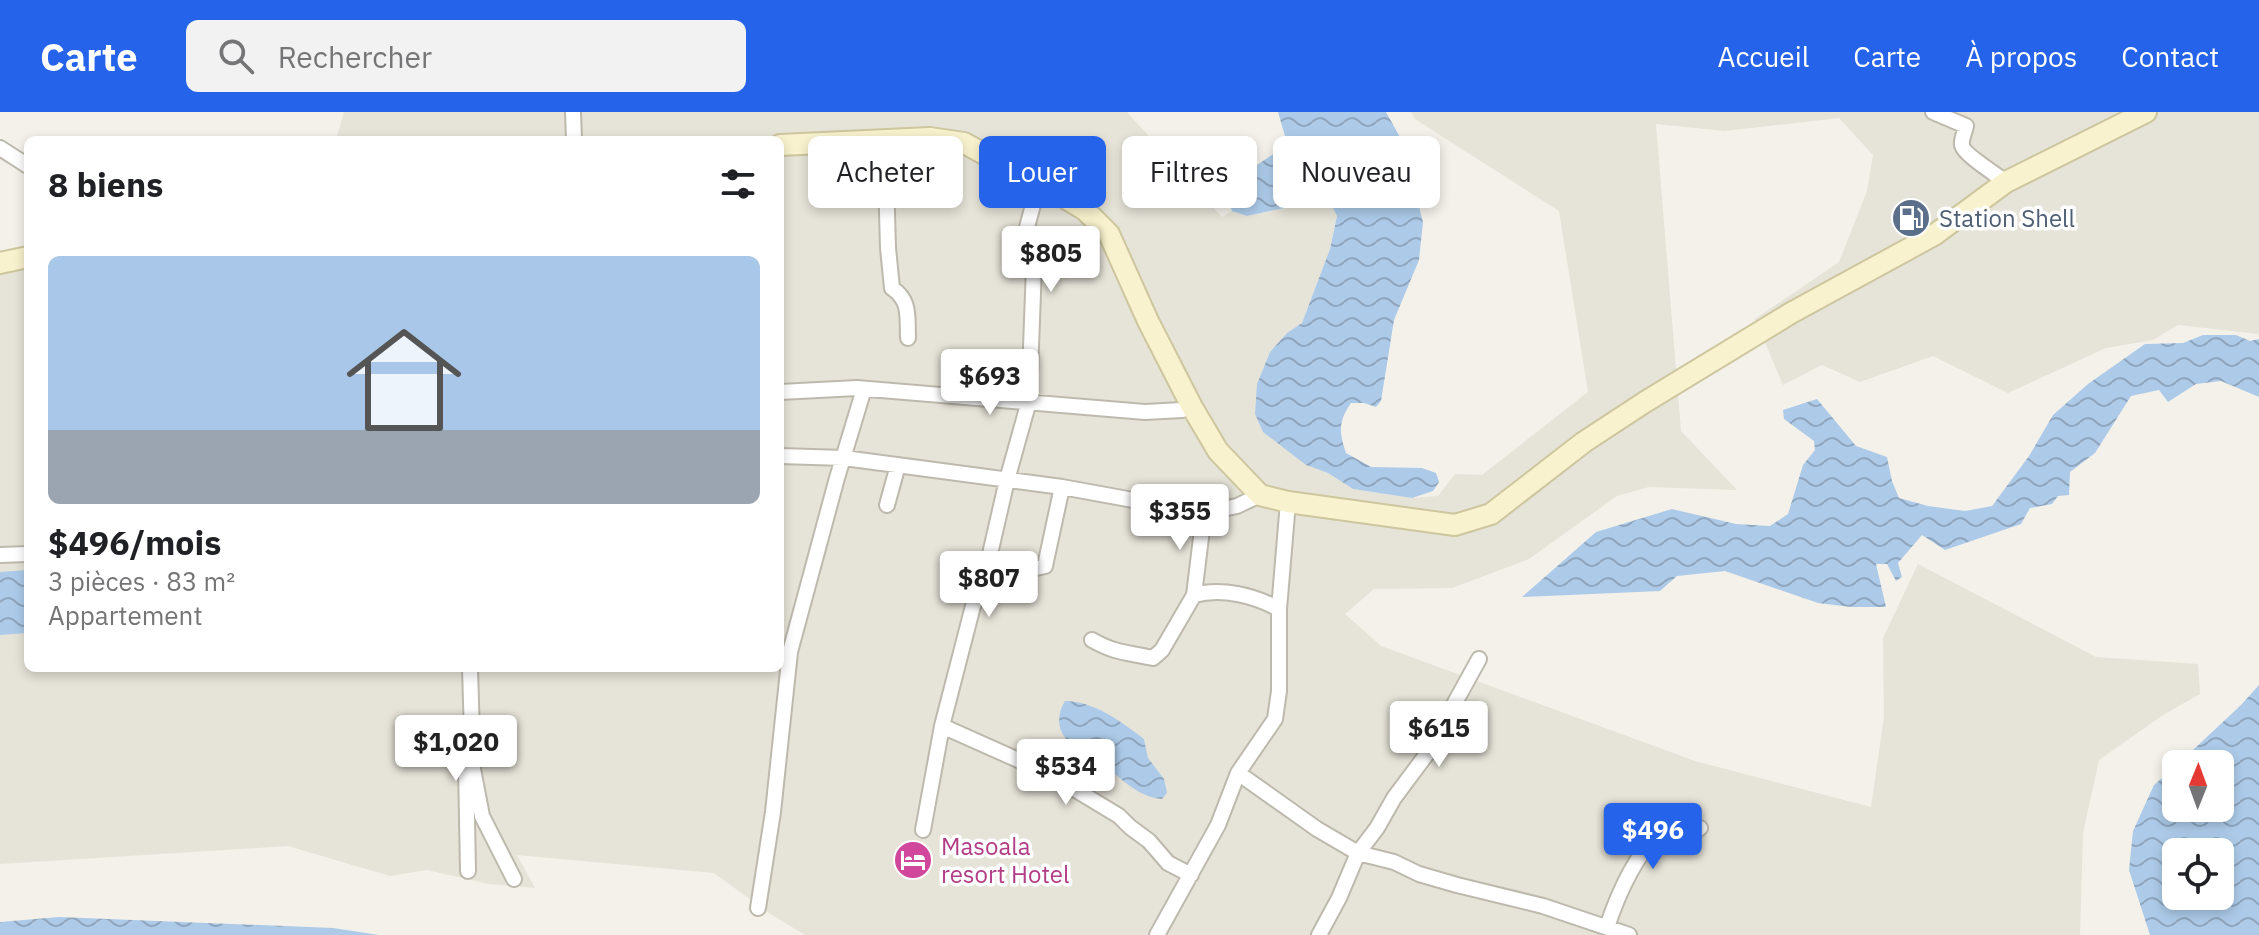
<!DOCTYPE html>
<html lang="fr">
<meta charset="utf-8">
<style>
body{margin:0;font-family:"IBM Plex Sans",sans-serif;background:#f2f2f2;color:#202124;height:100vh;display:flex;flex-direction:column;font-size:30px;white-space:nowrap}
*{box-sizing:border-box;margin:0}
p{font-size:26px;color:#757577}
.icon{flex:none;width:44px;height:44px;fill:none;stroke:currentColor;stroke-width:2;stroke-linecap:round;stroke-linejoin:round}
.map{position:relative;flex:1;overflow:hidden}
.sheet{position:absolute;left:24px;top:24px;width:760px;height:536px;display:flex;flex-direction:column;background:#fff;border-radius:12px;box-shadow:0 4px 12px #0003}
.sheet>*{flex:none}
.guide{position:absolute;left:808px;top:24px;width:760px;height:72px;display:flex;gap:16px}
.needle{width:52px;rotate:1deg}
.controls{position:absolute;left:2162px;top:638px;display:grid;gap:16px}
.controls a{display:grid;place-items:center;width:72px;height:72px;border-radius:12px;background:#fff;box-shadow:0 4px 12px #0003;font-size:40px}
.price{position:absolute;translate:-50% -68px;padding:0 18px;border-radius:8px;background:#fff;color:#222;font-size:26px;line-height:52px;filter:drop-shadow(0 2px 4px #0008)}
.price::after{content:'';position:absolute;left:50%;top:48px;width:24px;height:18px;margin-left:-12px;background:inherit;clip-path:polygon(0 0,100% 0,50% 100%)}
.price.selected{background:#2563eb;color:#fff}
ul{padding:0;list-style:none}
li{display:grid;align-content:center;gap:16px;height:424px;padding:0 24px}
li+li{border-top:2px solid #e0e0e0}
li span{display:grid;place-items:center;height:248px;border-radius:12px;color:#555}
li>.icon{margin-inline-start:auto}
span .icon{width:144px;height:144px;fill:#fffc;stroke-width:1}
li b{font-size:34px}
h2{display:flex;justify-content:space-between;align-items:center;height:96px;padding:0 24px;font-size:34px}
.pill{padding:0 28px;border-radius:12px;background:#fff;box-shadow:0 4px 12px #0003;font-size:28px;line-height:72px}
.pill.selected{background:#2563eb;color:#fff}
header{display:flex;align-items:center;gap:48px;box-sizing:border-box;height:112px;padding:0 40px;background:#2563eb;color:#fff}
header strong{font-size:38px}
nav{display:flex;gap:44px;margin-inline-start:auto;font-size:28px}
.search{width:560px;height:72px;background:#f2f2f2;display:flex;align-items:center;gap:20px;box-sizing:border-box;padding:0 28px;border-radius:12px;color:#757577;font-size:30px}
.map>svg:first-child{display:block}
</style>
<header>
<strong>Carte</strong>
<div class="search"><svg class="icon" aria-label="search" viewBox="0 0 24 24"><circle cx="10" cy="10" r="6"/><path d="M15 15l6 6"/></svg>Rechercher</div>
<nav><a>Accueil</a><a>Carte</a><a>À propos</a><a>Contact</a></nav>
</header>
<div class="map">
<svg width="2259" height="823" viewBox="0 0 2259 823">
<defs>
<pattern id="water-waves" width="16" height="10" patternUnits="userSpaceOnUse" patternTransform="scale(2)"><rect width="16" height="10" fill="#adcbe9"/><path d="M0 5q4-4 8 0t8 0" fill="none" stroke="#8fa6be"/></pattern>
</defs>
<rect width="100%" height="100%" fill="#f3f1ea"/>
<!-- residential -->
<path fill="#e6e3d8" d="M344,0h783l95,105 10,-6 15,5 55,-12 28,-2 7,13 -7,34 -28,74 -15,10 -17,19 -13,32 49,81 22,8 25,16 59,9 26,-2 17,-22 27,1 106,-83 -29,-181 -144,-92 -4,-7h848v222l-81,-9 -25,15 -47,8 -98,45 -75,-37 -73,26 -38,-17 -39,20 -28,-66 84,-57 28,-71 6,-36 -34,-37 -115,13 -68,-7 25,307 56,59 -88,-3 -32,9 -88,63 -77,29 -78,1 -29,25 36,32 314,115 176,46 13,-90 -1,-79 35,-74 178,93 102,7 2,30 -37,21 -64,45 -16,73 -3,102h-1275l-36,-22 -55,-40 -197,-18 18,33 -46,-4 -62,-14 -37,6 -102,-30 -288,18v-608l28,-6v418h752v-528h-444z"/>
<!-- water -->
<path fill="url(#water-waves)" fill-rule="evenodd" d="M1278,0h108l15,27 22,83 -4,38 -25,60 -13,81 -5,6 -12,-4h-13c-13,19 -12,29 -5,50l25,14 51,1 14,5 3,9 -6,9 -21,7 -59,-9 -25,-16 -22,-8 -43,-33 -8,-18 2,-30 13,-32 17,-19 15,-10 28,-74 7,-33 -7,-14 -28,2 -55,12 -15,-5 -4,-11 13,-24 38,-26 6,-14z
M2203,223h33l14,6 9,-2v58l-38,-16 -25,3 -28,18 -9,-12 -28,6 -36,57 -25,19 -1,23 -11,1 -6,8 -22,4 -9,16 -76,26 -23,-15 -24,28 4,14 -6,4 -9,-17h-11l10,43h-35l-33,-4 -93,-32 -48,5 -17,15 -138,6 74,-65 76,-23 64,15 34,2 18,-12 15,-49 12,-15 -1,-9 -30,-22 -1,-9 34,-11 39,47 31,11 5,24 7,17 29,8 37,5 27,-5 37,-50 24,-41 35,-31 57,-40 38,-1z
M28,458v63l-28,2v-63z
M2259,573v250h-109l-21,-65 4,-39 21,-46 22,-19v42h44v-44h-42l63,-59zM2176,740h44v44h-44z
M1065,589c29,0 57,21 79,38l4,19 16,21 3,14 -5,6c-27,-2 -47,-27 -68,-42 -10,-7 -23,-10 -30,-21 -8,-11 -5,-25 1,-35z
M59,805l274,11 46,7h-379v-13z"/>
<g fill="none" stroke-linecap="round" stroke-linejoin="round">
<defs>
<path id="street" d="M573,0l1,28
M1933,0l33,14c-1,5 -5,14 -4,19 1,9 35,30 44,37
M885,27l3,109 4,40c19,13 15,29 16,50
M0,36l28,18
M780,280l77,-4 288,24 37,-2 10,-3
M780,344l64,2 218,29 142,26 33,-7 23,-11
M887,393l11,-40
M0,443l28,-1
M984,468l61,-14 17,-79
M1194,483l10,-82
M1092,528c25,14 35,12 61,18l9,-8 32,-55c28,-8 61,1 85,14
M470,556l3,101 9,47 32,63
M942,614l121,54 13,10 43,26 11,11 19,14 19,22 23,12
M466,655l2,104
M1238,661l79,56 41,24 36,9 25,12 38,11 86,21 86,29
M923,718l19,-104 31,-120 11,-26 23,-100 22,-79 5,-135 -7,-39 12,-44
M758,796l15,-96 17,-160 47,-174 27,-89
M1607,815c11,-33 26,-68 51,-93l27,2 15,-8
M1157,823l61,-110 20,-52 37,-54 4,-28v-82l9,-107
M1319,823l20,-37 19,-45 19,-25 17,-30 47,-63 11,-27 27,-49"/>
<path id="secondary" d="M780,33l150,-7 34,5 91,49 30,18 24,24 39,87 44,86 26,44 42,44 28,7 167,23 36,-11 93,-72 61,-40 146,-89 143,-78 72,-53 140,-70
M0,151l28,-6"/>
</defs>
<!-- street casing -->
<use href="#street" stroke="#bdb9ad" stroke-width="18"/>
<!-- secondary casing -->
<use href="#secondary" stroke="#cdc69e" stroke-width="24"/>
<!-- street -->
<use href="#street" stroke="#fff" stroke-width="14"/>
<!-- secondary -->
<use href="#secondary" stroke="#f9f2ce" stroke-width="20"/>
</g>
<!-- icons -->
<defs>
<symbol id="fuel-disc" viewBox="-11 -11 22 22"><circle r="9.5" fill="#5c6f8a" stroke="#fff"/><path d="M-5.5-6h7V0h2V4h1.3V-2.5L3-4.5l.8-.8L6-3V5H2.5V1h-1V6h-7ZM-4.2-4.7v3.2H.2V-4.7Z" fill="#fff"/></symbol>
<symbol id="hotel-disc" viewBox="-11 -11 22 22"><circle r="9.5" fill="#d1479c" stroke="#fff"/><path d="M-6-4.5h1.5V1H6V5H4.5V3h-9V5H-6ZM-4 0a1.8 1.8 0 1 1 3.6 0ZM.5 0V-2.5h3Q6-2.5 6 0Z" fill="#fff"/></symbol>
</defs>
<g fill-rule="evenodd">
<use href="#fuel-disc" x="1889" y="84" width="44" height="44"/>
<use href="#hotel-disc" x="891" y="726" width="44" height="44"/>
</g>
<g text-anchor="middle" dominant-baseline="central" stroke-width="7" stroke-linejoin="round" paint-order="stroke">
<!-- service labels -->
<g font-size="24" fill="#4e5e75" stroke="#fff" text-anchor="start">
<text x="1939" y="106">Station Shell</text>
</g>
<!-- hotel labels -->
<g font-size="24" fill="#b23c85" stroke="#fff" text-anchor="start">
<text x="941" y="734">Masoala<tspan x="941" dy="28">resort Hotel</tspan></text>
</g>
</g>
</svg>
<div class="controls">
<a><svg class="needle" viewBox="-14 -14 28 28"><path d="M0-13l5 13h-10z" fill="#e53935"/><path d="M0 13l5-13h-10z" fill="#757577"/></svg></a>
<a><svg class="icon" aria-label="locate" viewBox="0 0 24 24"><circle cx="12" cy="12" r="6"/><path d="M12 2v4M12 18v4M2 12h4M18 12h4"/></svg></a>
</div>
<b class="price" style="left:1051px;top:182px">$805</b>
<b class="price" style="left:990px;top:305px">$693</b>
<b class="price" style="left:1180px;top:440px">$355</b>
<b class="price" style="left:989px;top:507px">$807</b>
<b class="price" style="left:1439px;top:657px">$615</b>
<b class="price" style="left:456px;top:671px">$1,020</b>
<b class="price" style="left:1066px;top:695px">$534</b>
<b class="price selected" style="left:1653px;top:759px">$496</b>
<div class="guide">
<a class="pill">Acheter</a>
<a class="pill selected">Louer</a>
<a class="pill">Filtres</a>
<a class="pill">Nouveau</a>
</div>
<section class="sheet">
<h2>8 biens<svg class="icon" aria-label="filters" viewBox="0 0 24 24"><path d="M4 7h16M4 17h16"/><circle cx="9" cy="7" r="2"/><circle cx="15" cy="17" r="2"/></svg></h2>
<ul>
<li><span style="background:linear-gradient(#a9c7e8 70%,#9aa5b1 0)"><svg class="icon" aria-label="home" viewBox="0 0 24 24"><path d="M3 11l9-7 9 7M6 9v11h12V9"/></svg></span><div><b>$496/mois</b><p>3 pièces · 83 m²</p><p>Appartement</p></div></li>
</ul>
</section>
</div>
